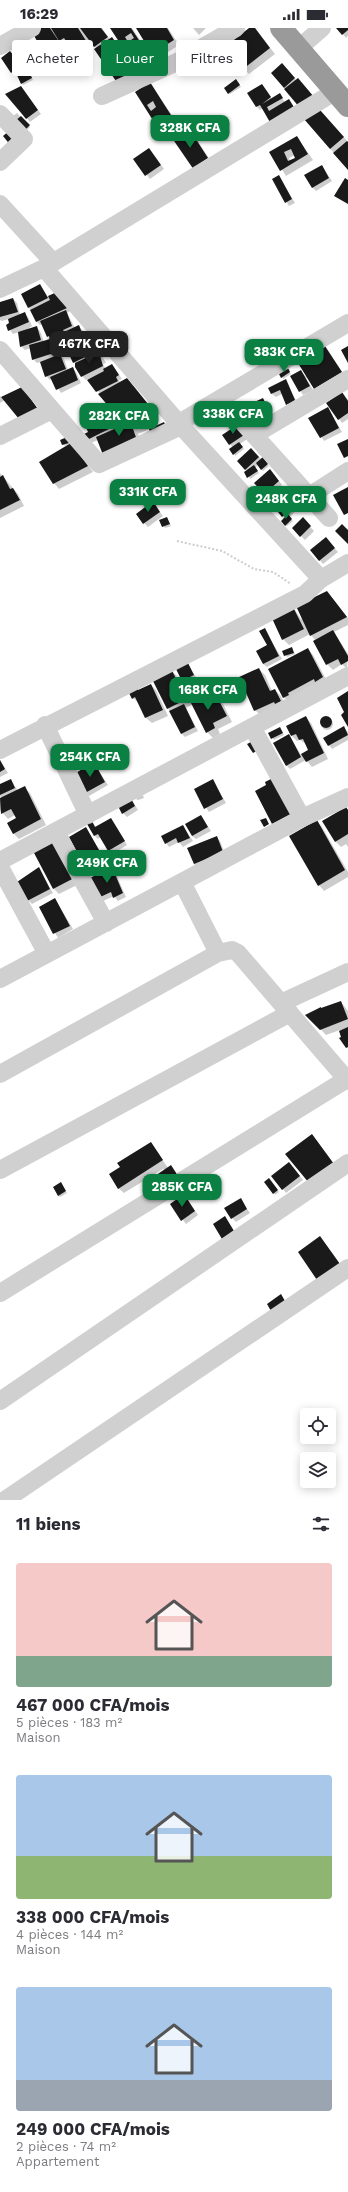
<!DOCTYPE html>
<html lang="fr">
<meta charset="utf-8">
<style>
body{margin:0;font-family:"Work Sans",sans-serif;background:#f2f2f3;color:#2b2b33;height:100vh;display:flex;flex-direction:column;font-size:15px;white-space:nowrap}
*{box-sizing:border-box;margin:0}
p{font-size:13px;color:#7c7c81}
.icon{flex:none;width:22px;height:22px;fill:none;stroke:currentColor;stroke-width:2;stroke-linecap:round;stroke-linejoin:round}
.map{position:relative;height:1472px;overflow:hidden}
.drawer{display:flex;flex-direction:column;background:#fff;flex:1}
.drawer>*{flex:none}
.guide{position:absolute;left:12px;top:12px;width:324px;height:36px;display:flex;gap:8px}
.buttons{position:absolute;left:300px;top:1380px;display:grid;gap:8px}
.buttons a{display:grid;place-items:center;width:36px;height:36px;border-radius:4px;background:#fff;box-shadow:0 2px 10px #0003;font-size:20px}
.price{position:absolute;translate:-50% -34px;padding:0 9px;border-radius:8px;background:#0b8043;color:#fff;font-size:13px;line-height:26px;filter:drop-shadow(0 1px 2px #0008)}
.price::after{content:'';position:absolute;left:50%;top:24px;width:12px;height:9px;margin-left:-6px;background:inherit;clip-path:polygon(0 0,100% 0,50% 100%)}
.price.active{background:#222;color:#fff}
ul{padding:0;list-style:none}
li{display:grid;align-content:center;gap:8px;height:212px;padding:0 16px}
li span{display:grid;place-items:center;height:124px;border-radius:4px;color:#555}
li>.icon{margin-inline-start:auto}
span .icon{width:72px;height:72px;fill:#fffc;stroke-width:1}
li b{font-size:17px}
h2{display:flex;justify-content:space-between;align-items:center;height:48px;padding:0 16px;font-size:17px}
.pill{padding:0 14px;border-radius:4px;background:#fff;box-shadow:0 2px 10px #0003;font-size:14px;line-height:36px}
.pill.active{background:#0b8043;color:#fff}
.status{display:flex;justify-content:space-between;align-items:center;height:28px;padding:0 20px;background:#fff;direction:ltr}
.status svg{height:11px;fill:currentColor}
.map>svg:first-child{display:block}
</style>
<div class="status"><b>16:29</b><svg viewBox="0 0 49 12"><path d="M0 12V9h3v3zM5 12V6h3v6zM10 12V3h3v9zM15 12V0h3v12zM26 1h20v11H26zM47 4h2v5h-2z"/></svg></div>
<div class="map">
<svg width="348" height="1472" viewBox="0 0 348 1472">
<rect width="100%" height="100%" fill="#fff"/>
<!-- shadow -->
<path fill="#0003" fill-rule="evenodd" d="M42,0h60l8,12 2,-2 6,6 23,34 -44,-29 -10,-12 6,13 -13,8 -11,-15 -4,3 -4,-3 14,21 -16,9 -6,-5 -19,-36z
M111,0h21l21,32 -13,8z
M138,0h30l11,17 -14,9 6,8 -8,5z
M193,0h13l-7,7z
M251,0h4l3,4 17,22 -26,20 -6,-6z
M338,0h10v8l-2,2z
M17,14l8,14 -5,3 -2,-1z
M14,28l10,14h4l5,10 -10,5 -6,-11 -1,1 -4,-3z
M286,40l10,12 -10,9 -14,-16z
M238,54l3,5 -11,7 -1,-1z
M150,56l31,44 -14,9 -31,-44z
M262,57l10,14 7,-5 6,8 3,-2 4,4 6,9 -26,10 -9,-15 -3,2 -3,-3z
M24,63l17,23 -11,8 -3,-4z
M17,85l13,14 -4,4 -13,-15z
M325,89l23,25v27l-43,-49z
M190,104l5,5 17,26 -18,7 -9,-35z
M297,109l16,23 -27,16 -15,-24zM295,127l1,3 -6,3 -1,-3z
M149,121l15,20 -14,10 -15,-20z
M322,138l10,15 -16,10 -4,-4z
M279,148l16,27 -6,3 -16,-26z
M40,257l8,12 11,-5 11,19 -3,2 8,15 4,-1 3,3 12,25 5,-2 3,3 4,7 -3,1 2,4 9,-1 8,12 -3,1 1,3 13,2 24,30 -13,6 5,8 -11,5 4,12 -44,-6 -7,3 -3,-4 8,-23 12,-5 10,18 8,-4 -38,-46 -2,1 -4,-4 -13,-23 -3,1 -8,-12 -3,2 -3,-4 5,17 3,-2 4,4 4,11 4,-2 4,4 5,11 -20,10 -9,-14 -2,1 -4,-4 -5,-14 -4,1 -4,-4 -2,-11 -6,2 -4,-4 -2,-14 -6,2 -6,-8 4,-2 -2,-5 -7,2 -2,-1v-17l13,-4 4,4 3,12 4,-2 4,4 4,9 -7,5 11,-4 4,4 4,11 7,-2 -9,-16 -2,1 -3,-3 -15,-27z
M325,319l21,31 -38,-1 -2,1 7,12 -10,5 -12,-19 10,-5 5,6z
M289,343l2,3 -8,5 -1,-2z
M285,352l13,24 -7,4 -9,-14 -6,3 -4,-3z
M22,361l-17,11 -5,3v-7l2,2z
M342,365l6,7v19l-6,4 -3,-4z
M263,371l9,16 -11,5 -9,-15z
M328,380l14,24 -18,9 -14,-23z
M241,402l6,9 -7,5 4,5 -9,7 -2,-8 -3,-4z
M68,412l2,5 7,5 16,22 -34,17 -5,-6 15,-39 -4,2 -2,-2z
M255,425l14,13 -6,5 -5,-6 -3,3 4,5 -9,6 -3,-8 -9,-10z
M0,445l18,21 6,12 -24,12z
M274,446l8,11 -14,12 -4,-4z
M293,468l9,10 -13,11 4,4 -6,5 -5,-5 3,-3 -2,-2z
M153,475l10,13 -15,11 -4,-4z
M167,490l4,8 -6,2 -4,-7z
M303,491l11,12 -9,9 -12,-12z
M329,514l9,10 -15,12 -12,-14z
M332,570l16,20v7l-14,7 14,22 -1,15 -5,-5 -9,6 -6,-6 -11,-23 -6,-7 -21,11 -6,-6 8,-35 10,15z
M265,602l17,29 -15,8 -4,-3 5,-18z
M292,620l3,6 -8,3 -3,-6z
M308,621l5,6 15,28 -38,20 -6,-6z
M188,636l9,15 -10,5 -4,-4z
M259,641l6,6 7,16 3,-1 6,6 5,11 -25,9 -6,-6 -15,-32z
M171,642l5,5 14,28 19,-11 14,12 9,18 -14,7 2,5 -7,4 -6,-6 -14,-28 -7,4 12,23 -13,6 -3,-3 -14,-26z
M151,657l5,5 12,26 -16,7 -6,-5 -7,-15 -6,-5 4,-10 2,2z
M306,689l5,6 17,36 -16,8 -6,-7 -16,9 -4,-4 3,-30 12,20 8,-4 -2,-6 -7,-5 -3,1 -5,-5z
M321 696a6 6 0 1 1 12 0a6 6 0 1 1-12 0Z
M280,700l4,7 -10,5 -4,-7z
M344,700l4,4v8l-16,9 -3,-4z
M0,732l8,13 -8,4z
M94,736l14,21 -19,11 -3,-3z
M11,752l7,11 6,-4 6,6 16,32 -27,14 -6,-6 4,-14 -2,-4 -7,4 -8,-9v-10l2,-1 -2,-3v-11z
M213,753l13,22 -17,9 -14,-22z
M142,765l2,5 -6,2 -2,-1z
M132,772l6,10 -11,7 -4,-4z
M346,780l2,2v37l-2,-3 -5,3 -5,-5z
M201,788l10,15 -15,8 -4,-3z
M111,791l16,26 -13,8 2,4 -7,3 -1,-1 3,-6 -10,-16 -3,2 -4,-4 -2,-13 4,5z
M317,793l5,6 26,45v5l-24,14 -5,-6z
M183,798l10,15 -10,6 -4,-5 -10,5 -3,-4z
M86,801l16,25 -16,9 -16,-25z
M216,809l4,4 6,15 -28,12 -4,-4 -6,-15z
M34,823l49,31 -24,12 -5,-5z
M94,839l3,6 -5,2 -3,-6z
M39,841l14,24 -21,11 -4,-4z
M111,841l4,3 11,25 -8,4 -4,-5 -11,5 -4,-4z
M55,871l18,30 -15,9 -18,-31z
M341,974l7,9v38l-8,-19 -14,5 -19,-20z
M151,1115l17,25 3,-2 3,4 9,13 -20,-14 -39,24 -6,-5 3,-20z
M293,1139l10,13 -17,13 -3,-4z
M271,1153l8,11 -4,3 -1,-2z
M61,1156l6,9 -7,4 -2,-2z
M187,1171l11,16 -12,9 -15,-20z
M240,1171l10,14 -14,9 -4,-4z"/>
<!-- building -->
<path fill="#1a1a1a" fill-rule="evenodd" d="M39,0h11l20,30 -18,10 -20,-36z
M51,0h27l10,16 -14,9 -10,-15 -5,3z
M80,0h21l7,9 -14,10z
M110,0h21l17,26 -15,9zM131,5l3,5 -6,4 -3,-5z
M136,0h31l7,12 -13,8 5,8 -9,6z
M249,0h6l15,20 -27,21 -17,-23z
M336,0h12v2l-6,5z
M112,9l24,35 -18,12 -24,-35z
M15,12l10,14 -7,5 -10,-15z
M10,23l11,14 -10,8 -10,-15z
M282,35l13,15 -11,10 -13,-15z
M27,39l5,11 -11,6 -5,-11z
M298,50l16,19 -14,11 -16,-19z
M236,51l4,6 -12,9 -4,-6z
M150,54l26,41 -15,10 -26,-41zM153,73l3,6 -5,4 -4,-6z
M262,56l9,13 -9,7 18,-11 3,5 -16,9 2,4 20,-12 6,10 -24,15 -11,-19 -4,2 -9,-14z
M21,58l17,24 -12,9 -4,-5 2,-1 -2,1 -17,-20z
M320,82l24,27 -14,12 -26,-30z
M21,88l9,9 -6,6 -9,-10z
M190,102l18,28 -9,6 2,2 -7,4 -22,-32 10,-7 2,3z
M9,103l8,10 -6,5 -8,-10z
M297,108l11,18 -28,17 -11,-19zM291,121l4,9 -7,3 -4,-9z
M347,113l1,1v28l-15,-17z
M149,120l12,17 -16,11 -12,-17z
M322,137l7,13 -17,10 -8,-13z
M279,147l13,24 -7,4 -13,-24z
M345,150l3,2v24l-14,-8z
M40,256l8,14 -20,10 -7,-14z
M59,263l8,17 -31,14 -6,-12 20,-10 -2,-4z
M13,270l5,14 -18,5v-15z
M66,282l6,16 -9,4 1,2 15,-7 6,16 -24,10 -5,-13 -5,3 -2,-5 -2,1 -7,-16z
M25,284l4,10 -21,9 -2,-6 3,-2 -1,-4z
M37,298l4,14 -21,7 -2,-15z
M50,311l4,14 -22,7 -3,-15z
M87,314l6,11 -20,10 -5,-11z
M325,318l17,26 -28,17 -16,-26z
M348,318v17l-7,-13z
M99,324l4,14 -22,11 -6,-10v-4z
M60,326l6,15 -21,8 -5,-15z
M112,336l7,11 -3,2 2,4 -22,11 -9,-12 17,-9 -1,-2z
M73,339l5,13 -22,10 -6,-13z
M288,340l2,4 -9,6 -2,-4z
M301,342l9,16 -11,6 -9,-16z
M127,350l25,31 -30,13 -24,-28z
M286,351l9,21 -9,5 -6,-15 -9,4 -3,-6z
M22,359l16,22 -19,10 -18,-22z
M342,364l6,9v12l-10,7 -12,-17z
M263,370l6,13 -12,6 -7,-13z
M328,379l11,21 -19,10 -12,-20z
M108,382l7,16 -28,14 -3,-6 4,-2 -6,-14 12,-5 2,2z
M142,389l3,7 -12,5 4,11 -34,15 -7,-18z
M164,394l3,6 -16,7 -2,-6z
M237,397l7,10 -15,10 -7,-10z
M67,409l2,6 -7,2 -2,-5z
M348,411v17l-4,2 -7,-14z
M239,414l4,5 -10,8 -4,-6z
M71,415l17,23 -35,18 -14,-22z
M251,420l8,9 -14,13 -8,-9z
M263,429l5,7 -7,6 -5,-7z
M254,437l4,6 -11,7 -3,-6z
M270,441l9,12 -15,13 -10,-11z
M3,447l7,14 3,-1 7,12 -20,10v-33z
M348,459v26l-4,2 -11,-20z
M290,463l9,11 -17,15 -9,-11z
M153,473l7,11 -17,12 -7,-10z
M288,486l4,5 -7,7 -4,-5z
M167,489l3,7 -8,3 -3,-7z
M303,489l8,9 -11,11 -8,-9z
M342,496l6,6v14l-13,-13z
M326,509l9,11 -16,13 -9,-11z
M327,563l20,26 -37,19 -14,-30z
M291,575l13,26 -22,11 -12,-26z
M265,600l14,28 -16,8 -7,-13 11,-6 -8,-14z
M333,602l15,26v5l-7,4 -3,-6 -12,6 -13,-24z
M292,619l2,6 -10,3 -2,-5z
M308,620l15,29 -8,5 -1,-3 -26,14 1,2 -6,3 -15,-29z
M188,635l6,12 -12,6 -6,-12z
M259,640l11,23 5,-2 6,12 -6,3 -1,-2 -20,9 -15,-34z
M171,641l16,30 -20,10 -15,-30z
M151,656l12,26 -18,8 -10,-21 -3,2 -4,-8 9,-4 1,3z
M209,663l5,8 3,-2 10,19 -14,7 2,5 -9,5 -16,-32z
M348,663v36l-7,-12 3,-3 -7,-14z
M184,676l11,23 -14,7 -12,-23z
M320 694a6 6 0 1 1 12 0a6 6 0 1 1-12 0Z
M306,688l18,37 -18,9 -5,-8 7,-4 -5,-11 -4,1 -3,-6 -5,2 -5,-10z
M344,698l4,9 -20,11 -5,-8z
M280,699l3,6 -12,6 -3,-6z
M289,706l12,23 -15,9 -13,-23z
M253,713l5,9 -5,3 -6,-9z
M0,732l5,9 -5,3z
M94,734l11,20 -20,11 -11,-19z
M273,750l19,36 -20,10 -17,-33 11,-6 -1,-3z
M11,751l4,9 -15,7v-11z
M213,751l10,20 -19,10 -10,-20z
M25,758l16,33 -28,15 -6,-11 9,-5 -5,-9 -10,5 -1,-16z
M129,767l6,11 -13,8 -6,-12z
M346,779l2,3v24l-13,8 -13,-21z
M201,787l7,12 -16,9 -7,-12z
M111,790l14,23 -17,10 -10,-17 -4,2 -7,-12 5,-3 3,6z
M266,790l3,6 -5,3 -4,-7z
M317,792l28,50 -27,16 -29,-50z
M183,797l7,13 -12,5 -2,-5 -11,6 -4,-8z
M86,799l13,23 -18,10 -12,-23z
M217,808l6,16 -29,12 -7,-16z
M58,810l20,38 -25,13 -20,-38z
M113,823l2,5 -8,3 -2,-4z
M94,838l2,5 -6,3 -2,-5z
M39,839l11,22 -23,12 -10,-19z
M112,839l11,26 -10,5 -2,-6 -13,6 -8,-20z
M55,870l15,28 -17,8 -14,-27z
M341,973l7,18 -28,11 -15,-15 16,-8v1z
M348,999v20l-2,1 -7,-10 2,-1 -2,-6z
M312,1106l22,30 -25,19 -24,-29z
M151,1114l12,18 -45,29 -9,-15 11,-7 -3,-4z
M289,1134l11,14 -18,14 -11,-14z
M171,1137l9,14 -22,15 -9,-14z
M269,1150l9,12 -5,4 -9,-12z
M61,1154l5,9 -8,5 -5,-9z
M184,1166l11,17 -14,10 -11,-17z
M241,1170l6,11 -16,10 -7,-11z
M225,1188l9,15 -12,8 -9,-15z
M320,1208l20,28 -23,16 -19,-28z
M281,1266l4,7 -14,10 -4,-7z"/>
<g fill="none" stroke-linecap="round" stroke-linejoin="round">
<!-- path -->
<path stroke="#cdcdcd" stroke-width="2" stroke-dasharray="2 2" stroke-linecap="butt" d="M177,513l45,10 32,18 19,3 18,12"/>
<!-- minor -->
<path stroke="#d0d0d0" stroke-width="18" d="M0,18l32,-18
M299,20l23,-20
M102,68l75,-34 59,-34
M0,86l24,25 -24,23
M0,176l53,58
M44,240l137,158 140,153
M0,261l44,-21 292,-177
M0,322l99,114 82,-38
M237,388l92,102
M179,395l169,-100
M254,407l94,-56
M0,408l52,-26
M309,468l39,-25
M45,697l43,90
M252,699l50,91
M0,722l305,-156 16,-15 27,-16
M56,804l50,91
M0,833l348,-185
M0,839l47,87
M182,854l36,71
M0,951l302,-161 46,-21
M281,975l67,-31
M0,1046l218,-121 14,-3 6,3 110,128
M0,1142l290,-157
M0,1265l347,-214
M0,1373l348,-238
M5,1472l343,-232"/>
<!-- highway -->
<path stroke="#9a9a9a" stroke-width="22" d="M281,0l67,78"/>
</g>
</svg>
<div class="buttons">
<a><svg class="icon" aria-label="locate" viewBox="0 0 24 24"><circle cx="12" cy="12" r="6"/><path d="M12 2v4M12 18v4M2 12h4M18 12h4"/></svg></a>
<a><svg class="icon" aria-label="layers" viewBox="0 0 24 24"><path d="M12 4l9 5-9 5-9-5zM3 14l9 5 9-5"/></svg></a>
</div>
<b class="price" style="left:190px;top:121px">328K CFA</b>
<b class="price active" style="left:89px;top:337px">467K CFA</b>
<b class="price" style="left:284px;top:345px">383K CFA</b>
<b class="price" style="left:233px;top:407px">338K CFA</b>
<b class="price" style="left:119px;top:409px">282K CFA</b>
<b class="price" style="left:148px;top:485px">331K CFA</b>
<b class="price" style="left:286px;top:492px">248K CFA</b>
<b class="price" style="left:208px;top:683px">168K CFA</b>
<b class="price" style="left:90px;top:750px">254K CFA</b>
<b class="price" style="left:107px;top:856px">249K CFA</b>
<b class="price" style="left:182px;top:1180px">285K CFA</b>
<div class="guide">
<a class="pill">Acheter</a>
<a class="pill active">Louer</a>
<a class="pill">Filtres</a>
</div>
</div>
<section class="drawer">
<h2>11 biens<svg class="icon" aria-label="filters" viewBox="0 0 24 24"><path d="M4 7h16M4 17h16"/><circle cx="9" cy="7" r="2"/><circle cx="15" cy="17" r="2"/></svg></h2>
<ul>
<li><span style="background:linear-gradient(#f6c9c9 75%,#7fa58c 0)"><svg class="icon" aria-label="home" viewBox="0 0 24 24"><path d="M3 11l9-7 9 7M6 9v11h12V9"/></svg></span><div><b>467 000 CFA/mois</b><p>5 pièces · 183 m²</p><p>Maison</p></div></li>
<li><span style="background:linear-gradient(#a9c7e8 65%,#8fb573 0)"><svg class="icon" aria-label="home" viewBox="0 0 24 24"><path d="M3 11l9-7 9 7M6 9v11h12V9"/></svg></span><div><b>338 000 CFA/mois</b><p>4 pièces · 144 m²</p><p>Maison</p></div></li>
<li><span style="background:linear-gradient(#a9c7e8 75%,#9aa5b1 0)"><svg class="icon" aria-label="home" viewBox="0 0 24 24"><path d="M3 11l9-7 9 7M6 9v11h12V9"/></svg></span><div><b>249 000 CFA/mois</b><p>2 pièces · 74 m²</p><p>Appartement</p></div></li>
</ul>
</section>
